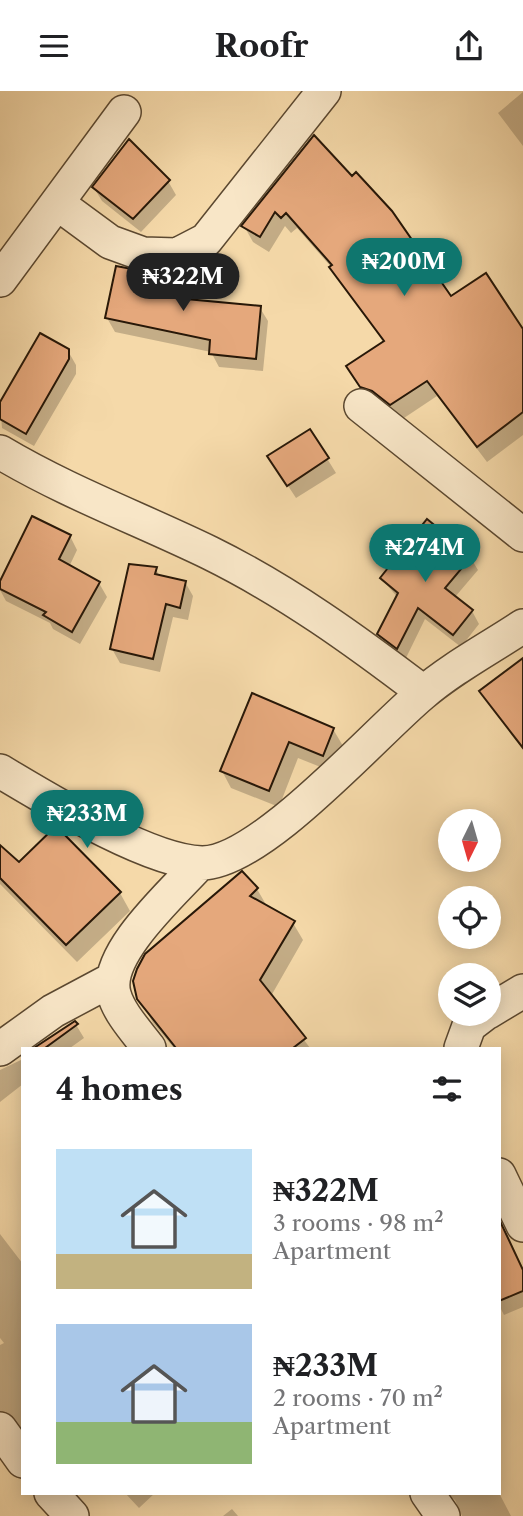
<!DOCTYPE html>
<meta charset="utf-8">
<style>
body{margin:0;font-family:"Libre Caslon Text",serif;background:#f2f2f2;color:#202124;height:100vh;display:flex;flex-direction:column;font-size:26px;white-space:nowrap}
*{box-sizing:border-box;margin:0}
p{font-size:23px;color:#757577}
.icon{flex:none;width:38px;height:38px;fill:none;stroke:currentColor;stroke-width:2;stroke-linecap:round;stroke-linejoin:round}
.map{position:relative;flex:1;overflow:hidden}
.details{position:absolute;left:21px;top:956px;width:480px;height:448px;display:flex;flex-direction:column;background:#fff;border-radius:0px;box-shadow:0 4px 18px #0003}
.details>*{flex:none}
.needle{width:46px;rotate:185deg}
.fabs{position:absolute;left:438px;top:718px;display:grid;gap:14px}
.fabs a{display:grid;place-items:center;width:63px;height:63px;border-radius:50%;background:#fff;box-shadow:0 4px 18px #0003;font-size:35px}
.price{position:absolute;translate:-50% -60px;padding:0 16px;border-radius:24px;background:#0f766e;color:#fff;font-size:23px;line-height:46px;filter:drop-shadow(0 2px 4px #0008)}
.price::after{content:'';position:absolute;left:50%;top:42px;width:21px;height:16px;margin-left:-10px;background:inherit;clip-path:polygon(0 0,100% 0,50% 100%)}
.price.current{background:#222;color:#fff}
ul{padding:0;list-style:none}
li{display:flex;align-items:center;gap:21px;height:175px;padding:0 35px}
li span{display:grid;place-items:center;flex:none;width:196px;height:140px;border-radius:0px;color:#555}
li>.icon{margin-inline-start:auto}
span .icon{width:84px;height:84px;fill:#fffc;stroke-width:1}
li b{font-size:30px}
h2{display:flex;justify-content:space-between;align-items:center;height:84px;padding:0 35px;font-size:30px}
header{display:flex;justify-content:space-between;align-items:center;height:91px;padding:0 35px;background:#fff;font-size:32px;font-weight:800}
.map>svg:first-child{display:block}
</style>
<header><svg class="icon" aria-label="menu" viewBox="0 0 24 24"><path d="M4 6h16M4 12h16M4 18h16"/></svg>Roofr<svg class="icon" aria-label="share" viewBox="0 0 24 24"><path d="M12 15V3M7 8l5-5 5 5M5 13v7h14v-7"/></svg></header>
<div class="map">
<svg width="523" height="1425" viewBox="0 0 523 1425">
<rect width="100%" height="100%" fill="#f5d9a9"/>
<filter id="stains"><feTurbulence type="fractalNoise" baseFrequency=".00286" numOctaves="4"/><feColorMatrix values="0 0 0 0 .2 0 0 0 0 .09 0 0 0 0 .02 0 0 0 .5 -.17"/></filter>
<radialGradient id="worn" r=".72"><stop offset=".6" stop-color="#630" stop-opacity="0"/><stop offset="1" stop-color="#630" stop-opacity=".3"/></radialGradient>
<!-- shadow -->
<path fill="#0003" d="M523,1v54l-25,-33z
M314,47l137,161 72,33v103l-36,27 -50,-66 -36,24 -30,-17 -14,-20 27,-40 -52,-75 -35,-40 -6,5 -6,-7 -16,26 -16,-10 -9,-16z
M168,90l8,14 -35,37 -39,-31 -8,-13z
M179,188l8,14 -2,7 75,8 8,13 -5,50 -44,-4 -8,-15 -96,-20 -8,-14z
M68,260l8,14v9l-42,72 -32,-18 -2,-23z
M310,340l26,42 -40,25 -19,-29z
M70,445l7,14 -8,17 30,16 8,14 -27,47 -27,-15 -3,-6 -44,-22 -6,-11v-6z
M470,466l8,13 -23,27 17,14 7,13 -18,23 -36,-28 -20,41 -18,-13 -8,-13 19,-36 -16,-19z
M156,478l4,8 25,5 8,14 -5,24 -15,-3 -13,55 -40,-9 -8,-14z
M523,582v76l-42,-57z
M253,604l80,34 10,17 -10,26 -35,-14 -19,49 -48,-19 -9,-17z
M0,756l20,17 100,29 10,18 -53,51 -77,-78z
M242,782l15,16 11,19 25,15 10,17 -32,56 39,52h-136l-21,-25 -18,-33 4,-21z
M75,932l9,15 -14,10h-32z
M23,968v25l-23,18v-32z
M499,1129l24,48v39l-19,8 -5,-10z
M0,1143l23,30v167l-4,-4 -12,-2 -7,3v-83l4,-2 -4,-5z
M125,1402h30l-16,15z
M433,1402h66l12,23h-49l-7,-16 -8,-6z
M232,1418l6,7h-15z"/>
<!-- building -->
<path fill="#e5a87c" stroke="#281808" stroke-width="2" d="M314,44l38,41 4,-4 36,39 59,85 35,-23 37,56v83l-46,35 -50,-66 -37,24 -18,-14 -12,-4 -14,-21 38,-25 -55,-74 3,-2 -46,-52 -5,5 -6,-6 -15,25 -19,-11z
M129,48l41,41 -37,39 -41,-32z
M116,175l64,12 -4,20 85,8 -5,53 -47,-5 1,-14 -105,-22z
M40,242l29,16v10l-43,75 -26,-15v-17z
M310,338l19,29 -42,28 -20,-30z
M32,425l39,19 -12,24 41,23 -28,50 -29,-17 3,-3 -46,-23v-8z
M427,428l45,37 -27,32 28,22 -20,25 -35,-27 -21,41 -20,-15 21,-41 -18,-15z
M129,473l28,3 -2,7 31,7 -6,27 -14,-4 -13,55 -43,-10z
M523,567v90l-44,-57z
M252,602l82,35 -11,28 -34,-14 -20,49 -49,-20z
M56,735l65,66 -55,53 -66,-67v-33l19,17z
M242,780l16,17 -8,8 45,25 -35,59 46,58 -13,10h-117l-39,-49 -4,-18 4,-12 8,-15z
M75,930l3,3 -33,24h-11z
M499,1128l24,51v21l-24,10z"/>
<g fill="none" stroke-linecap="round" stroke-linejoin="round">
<defs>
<path id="minor" d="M57,112l53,39 33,12 34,1 29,-15 118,-149
M0,189l124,-168
M361,315l162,129
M0,361c67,40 140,67 210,101 77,38 146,88 213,139
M0,680c47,28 149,91 202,92 59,0 172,-129 220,-169 30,-26 68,-46 101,-68
M488,921l35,-21
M149,957c-12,-16 -30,-35 -35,-54 -11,-40 61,-103 86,-131
M461,957l8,-22 17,-13
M0,958l53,-38 60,-32
M499,1084l24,50
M0,1338l23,32
M51,1402l21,23
M427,1402l16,23"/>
</defs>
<!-- minor casing -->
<use href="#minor" stroke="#5b4830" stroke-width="36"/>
<!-- minor -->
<use href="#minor" stroke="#f8e6c7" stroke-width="33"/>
</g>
<rect width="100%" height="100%" filter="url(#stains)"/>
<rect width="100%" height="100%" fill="url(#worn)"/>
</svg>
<div class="fabs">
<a><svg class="needle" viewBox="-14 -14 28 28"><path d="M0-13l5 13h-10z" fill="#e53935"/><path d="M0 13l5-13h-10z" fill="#757577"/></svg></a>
<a><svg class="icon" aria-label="locate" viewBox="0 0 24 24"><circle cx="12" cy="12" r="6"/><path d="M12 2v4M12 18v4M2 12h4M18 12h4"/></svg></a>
<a><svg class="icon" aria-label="layers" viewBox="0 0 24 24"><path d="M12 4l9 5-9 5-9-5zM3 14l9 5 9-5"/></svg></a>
</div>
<b class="price" style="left:404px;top:207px">₦200M</b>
<b class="price current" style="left:183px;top:222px">₦322M</b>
<b class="price" style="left:425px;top:493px">₦274M</b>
<b class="price" style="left:87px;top:759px">₦233M</b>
<section class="details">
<h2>4 homes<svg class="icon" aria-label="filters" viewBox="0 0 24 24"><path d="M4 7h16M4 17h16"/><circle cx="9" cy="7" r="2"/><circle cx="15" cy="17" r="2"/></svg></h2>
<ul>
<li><span style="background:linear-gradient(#bfe0f5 75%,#c2b280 0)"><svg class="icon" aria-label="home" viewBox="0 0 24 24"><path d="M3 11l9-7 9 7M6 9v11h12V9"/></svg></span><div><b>₦322M</b><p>3 rooms · 98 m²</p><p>Apartment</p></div></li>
<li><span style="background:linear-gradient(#a9c7e8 70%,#8fb573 0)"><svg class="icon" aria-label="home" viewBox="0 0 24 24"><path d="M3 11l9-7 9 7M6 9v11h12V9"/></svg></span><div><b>₦233M</b><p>2 rooms · 70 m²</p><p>Apartment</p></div></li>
</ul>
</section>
</div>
